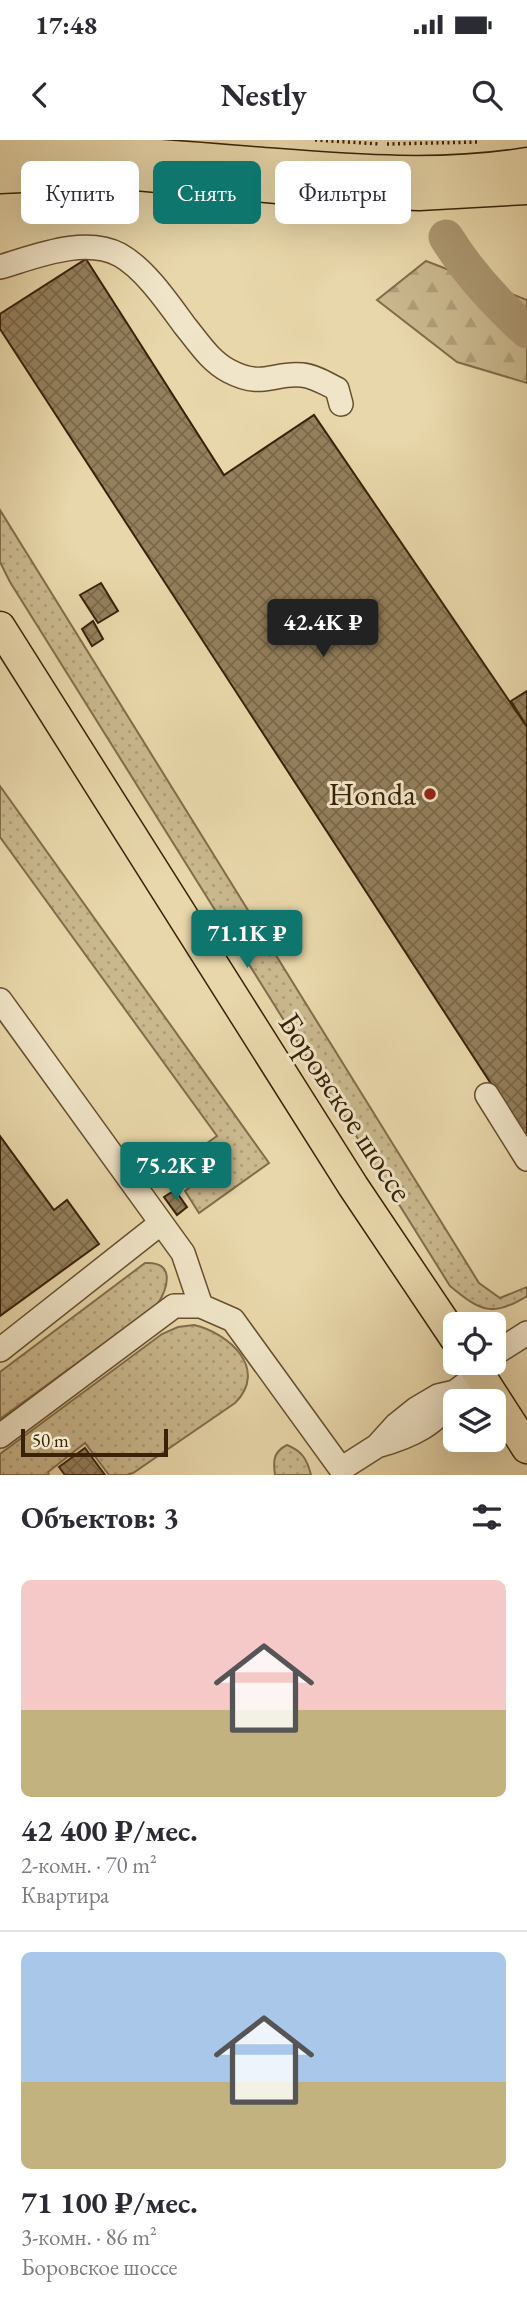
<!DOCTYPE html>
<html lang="ru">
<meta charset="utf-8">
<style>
body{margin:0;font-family:"EB Garamond",serif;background:#f7f7f7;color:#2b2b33;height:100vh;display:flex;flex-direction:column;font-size:26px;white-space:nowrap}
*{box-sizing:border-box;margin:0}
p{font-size:23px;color:#7c7c81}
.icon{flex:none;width:38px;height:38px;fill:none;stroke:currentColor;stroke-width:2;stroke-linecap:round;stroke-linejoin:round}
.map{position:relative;height:1335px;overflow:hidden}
.panel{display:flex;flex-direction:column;background:#fff;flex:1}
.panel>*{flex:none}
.guide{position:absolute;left:21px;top:21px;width:486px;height:63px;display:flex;gap:14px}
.buttons{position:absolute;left:443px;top:1172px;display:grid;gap:14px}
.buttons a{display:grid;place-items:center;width:63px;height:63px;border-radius:10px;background:#fff;box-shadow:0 7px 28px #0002;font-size:35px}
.scale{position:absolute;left:21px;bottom:18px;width:147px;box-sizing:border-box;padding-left:7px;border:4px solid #3a2208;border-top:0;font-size:19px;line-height:24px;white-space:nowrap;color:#3a2208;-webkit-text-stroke:5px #f0e5c8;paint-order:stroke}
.price{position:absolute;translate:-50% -60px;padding:0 16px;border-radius:7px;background:#0f766e;color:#fff;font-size:23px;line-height:46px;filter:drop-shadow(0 2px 4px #0008)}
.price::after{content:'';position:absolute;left:50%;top:42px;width:21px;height:16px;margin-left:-10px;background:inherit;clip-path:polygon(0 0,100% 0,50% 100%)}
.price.active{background:#222;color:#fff}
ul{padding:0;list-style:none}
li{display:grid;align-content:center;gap:14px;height:371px;padding:0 21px}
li+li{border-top:2px solid #e1e1e2}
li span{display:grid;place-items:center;height:217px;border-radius:10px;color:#555}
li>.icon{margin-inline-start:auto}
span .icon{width:126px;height:126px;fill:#fffc;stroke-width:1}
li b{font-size:30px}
h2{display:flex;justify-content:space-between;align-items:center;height:84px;padding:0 21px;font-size:30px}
.chip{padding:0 24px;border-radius:10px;background:#fff;box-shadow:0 7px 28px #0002;font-size:24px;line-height:63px}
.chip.active{background:#0f766e;color:#fff}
.status{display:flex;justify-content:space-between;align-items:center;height:49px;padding:0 35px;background:#fff;direction:ltr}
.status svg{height:19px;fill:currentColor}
header{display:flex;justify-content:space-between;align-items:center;height:91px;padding:0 21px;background:#fff;font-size:32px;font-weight:700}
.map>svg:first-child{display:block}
</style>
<div class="status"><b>17:48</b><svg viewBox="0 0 49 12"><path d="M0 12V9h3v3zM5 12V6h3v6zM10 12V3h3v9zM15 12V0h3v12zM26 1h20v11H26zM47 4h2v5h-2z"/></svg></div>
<header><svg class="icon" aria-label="back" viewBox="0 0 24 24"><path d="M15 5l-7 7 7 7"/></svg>Nestly<svg class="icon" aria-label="search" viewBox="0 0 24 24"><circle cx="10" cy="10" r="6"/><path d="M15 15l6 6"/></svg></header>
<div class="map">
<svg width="527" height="1335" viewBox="0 0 527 1335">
<defs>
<pattern id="grass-dots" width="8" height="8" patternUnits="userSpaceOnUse" patternTransform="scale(1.75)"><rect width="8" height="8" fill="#cab88e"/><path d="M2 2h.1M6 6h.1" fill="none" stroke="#ae9e79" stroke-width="1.8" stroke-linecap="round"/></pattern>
<pattern id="forest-firs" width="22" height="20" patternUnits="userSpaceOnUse" patternTransform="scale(1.75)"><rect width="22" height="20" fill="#cab88e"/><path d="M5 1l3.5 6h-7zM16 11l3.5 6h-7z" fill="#ae9e79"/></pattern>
<pattern id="building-cross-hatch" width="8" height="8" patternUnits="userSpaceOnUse" patternTransform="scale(1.75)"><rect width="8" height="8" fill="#94805c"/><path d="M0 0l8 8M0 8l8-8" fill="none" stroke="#7a684a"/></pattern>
</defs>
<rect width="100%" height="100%" fill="#e8d7aa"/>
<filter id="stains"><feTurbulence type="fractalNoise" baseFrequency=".00286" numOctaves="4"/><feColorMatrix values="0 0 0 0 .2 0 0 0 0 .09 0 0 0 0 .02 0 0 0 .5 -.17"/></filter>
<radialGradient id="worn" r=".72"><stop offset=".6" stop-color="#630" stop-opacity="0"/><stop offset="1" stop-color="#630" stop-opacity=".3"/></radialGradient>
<!-- grass -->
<path fill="url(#grass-dots)" stroke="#826d4b" stroke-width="2" d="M0,370l479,773 21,15 27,-11v9c-35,22 -47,15 -77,-10l-440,-704 -10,-20z
M0,646l269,377 -70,50 -14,-22 22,-17 -14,-21 24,-17 -217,-299z
M145,1123c31,-2 23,25 12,42l-157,114v-47z
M194,1185c35,8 75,44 41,78l-102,70 -6,2h-18l-24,-32 -37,29 1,3h-49v-21l162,-120 16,-7z
M287,1305c15,6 20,14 24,30h-36c-2,-14 -2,-23 12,-30z"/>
<!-- forest -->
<path fill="url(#forest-firs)" stroke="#826d4b" stroke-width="2" d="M426,121l101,39v83l-70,-21 -80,-62z"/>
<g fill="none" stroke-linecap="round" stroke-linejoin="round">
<!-- river -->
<path stroke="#ad9973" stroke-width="35" d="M446,97c21,34 51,67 81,94"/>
</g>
<!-- building -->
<path fill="url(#building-cross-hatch)" stroke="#3a2208" stroke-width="2" d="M86,119l138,216 90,-60 213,312v412l-527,-810v-15z
M101,443l17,28 -20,12 -18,-28z
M93,481l10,18 -11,7 -10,-17z
M527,551v36l-16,-26z
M0,996l54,74 13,-10 32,44 -99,72z
M175,1050l12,17 -10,8 -13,-18z
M85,1308l20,27h-40l-6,-8z"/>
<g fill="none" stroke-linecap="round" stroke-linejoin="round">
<defs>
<path id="minor" d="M0,127c35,-10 84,-31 120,-12 25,14 48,48 65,71 14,17 25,35 44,45 34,18 44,1 73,4 12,1 25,9 35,14l4,15
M0,860l183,253 18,53
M487,955l40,64
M0,1210l161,-127
M494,1214l33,-21
M0,1296l174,-130h27l32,14 108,149
M377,1306c32,-9 64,-22 78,-54
M341,1329l36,-23 19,-21 20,-16 22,-13 17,-4 24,-18"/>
<path id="major" d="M0,12c84,-4 167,3 250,10 92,7 186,16 277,1
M0,38l114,-5 196,18 109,4 108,-6
M0,487l353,559 102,152
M472,1223l55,85"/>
</defs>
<!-- minor casing -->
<use href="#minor" stroke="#664f30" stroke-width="26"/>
<!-- major casing -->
<use href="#major" stroke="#3a2208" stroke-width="33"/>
<!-- path -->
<path stroke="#3a2208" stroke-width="3.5" stroke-dasharray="2 3.5" stroke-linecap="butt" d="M315,0l65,4
M387,4l91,-2"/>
<!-- minor -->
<use href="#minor" stroke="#f0e5c8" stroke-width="23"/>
<!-- major -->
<use href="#major" stroke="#e8d7aa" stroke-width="30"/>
</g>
<!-- markers -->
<circle fill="#8f2418" stroke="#f0e5c8" stroke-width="2.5" cx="430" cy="654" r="7"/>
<g text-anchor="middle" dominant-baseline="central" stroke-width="6" stroke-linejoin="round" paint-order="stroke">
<!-- poi labels -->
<g font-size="32" fill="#3a2208" stroke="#f0e5c8" text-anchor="end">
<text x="416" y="654">Honda</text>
</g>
<!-- street labels -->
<g font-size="32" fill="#3a2208" stroke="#f0e5c8">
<text transform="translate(346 967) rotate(57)">Боровское шоссе</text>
</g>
</g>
<rect width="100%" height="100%" filter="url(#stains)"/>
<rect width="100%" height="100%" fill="url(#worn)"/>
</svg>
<div class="buttons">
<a><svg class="icon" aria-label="locate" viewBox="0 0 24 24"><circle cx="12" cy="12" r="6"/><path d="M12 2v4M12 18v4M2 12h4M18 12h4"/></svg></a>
<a><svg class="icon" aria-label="layers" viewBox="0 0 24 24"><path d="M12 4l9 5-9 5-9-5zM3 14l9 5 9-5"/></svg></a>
</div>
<div class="scale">50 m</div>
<b class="price active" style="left:323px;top:519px">42.4K ₽</b>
<b class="price" style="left:247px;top:830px">71.1K ₽</b>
<b class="price" style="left:176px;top:1062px">75.2K ₽</b>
<div class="guide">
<a class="chip">Купить</a>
<a class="chip active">Снять</a>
<a class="chip">Фильтры</a>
</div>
</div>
<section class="panel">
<h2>Объектов: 3<svg class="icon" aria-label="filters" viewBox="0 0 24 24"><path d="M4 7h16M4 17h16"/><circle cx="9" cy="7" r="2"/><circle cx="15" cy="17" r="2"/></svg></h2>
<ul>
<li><span style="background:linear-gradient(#f6c9c9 60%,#c2b280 0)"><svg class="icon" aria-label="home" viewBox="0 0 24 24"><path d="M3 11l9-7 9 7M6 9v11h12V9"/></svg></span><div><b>42 400 ₽/мес.</b><p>2-комн. · 70 m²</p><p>Квартира</p></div></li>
<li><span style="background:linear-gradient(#a9c7e8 60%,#c2b280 0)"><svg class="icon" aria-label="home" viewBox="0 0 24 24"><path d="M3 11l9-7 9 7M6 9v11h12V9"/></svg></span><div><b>71 100 ₽/мес.</b><p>3-комн. · 86 m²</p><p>Боровское шоссе</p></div></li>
</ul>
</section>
